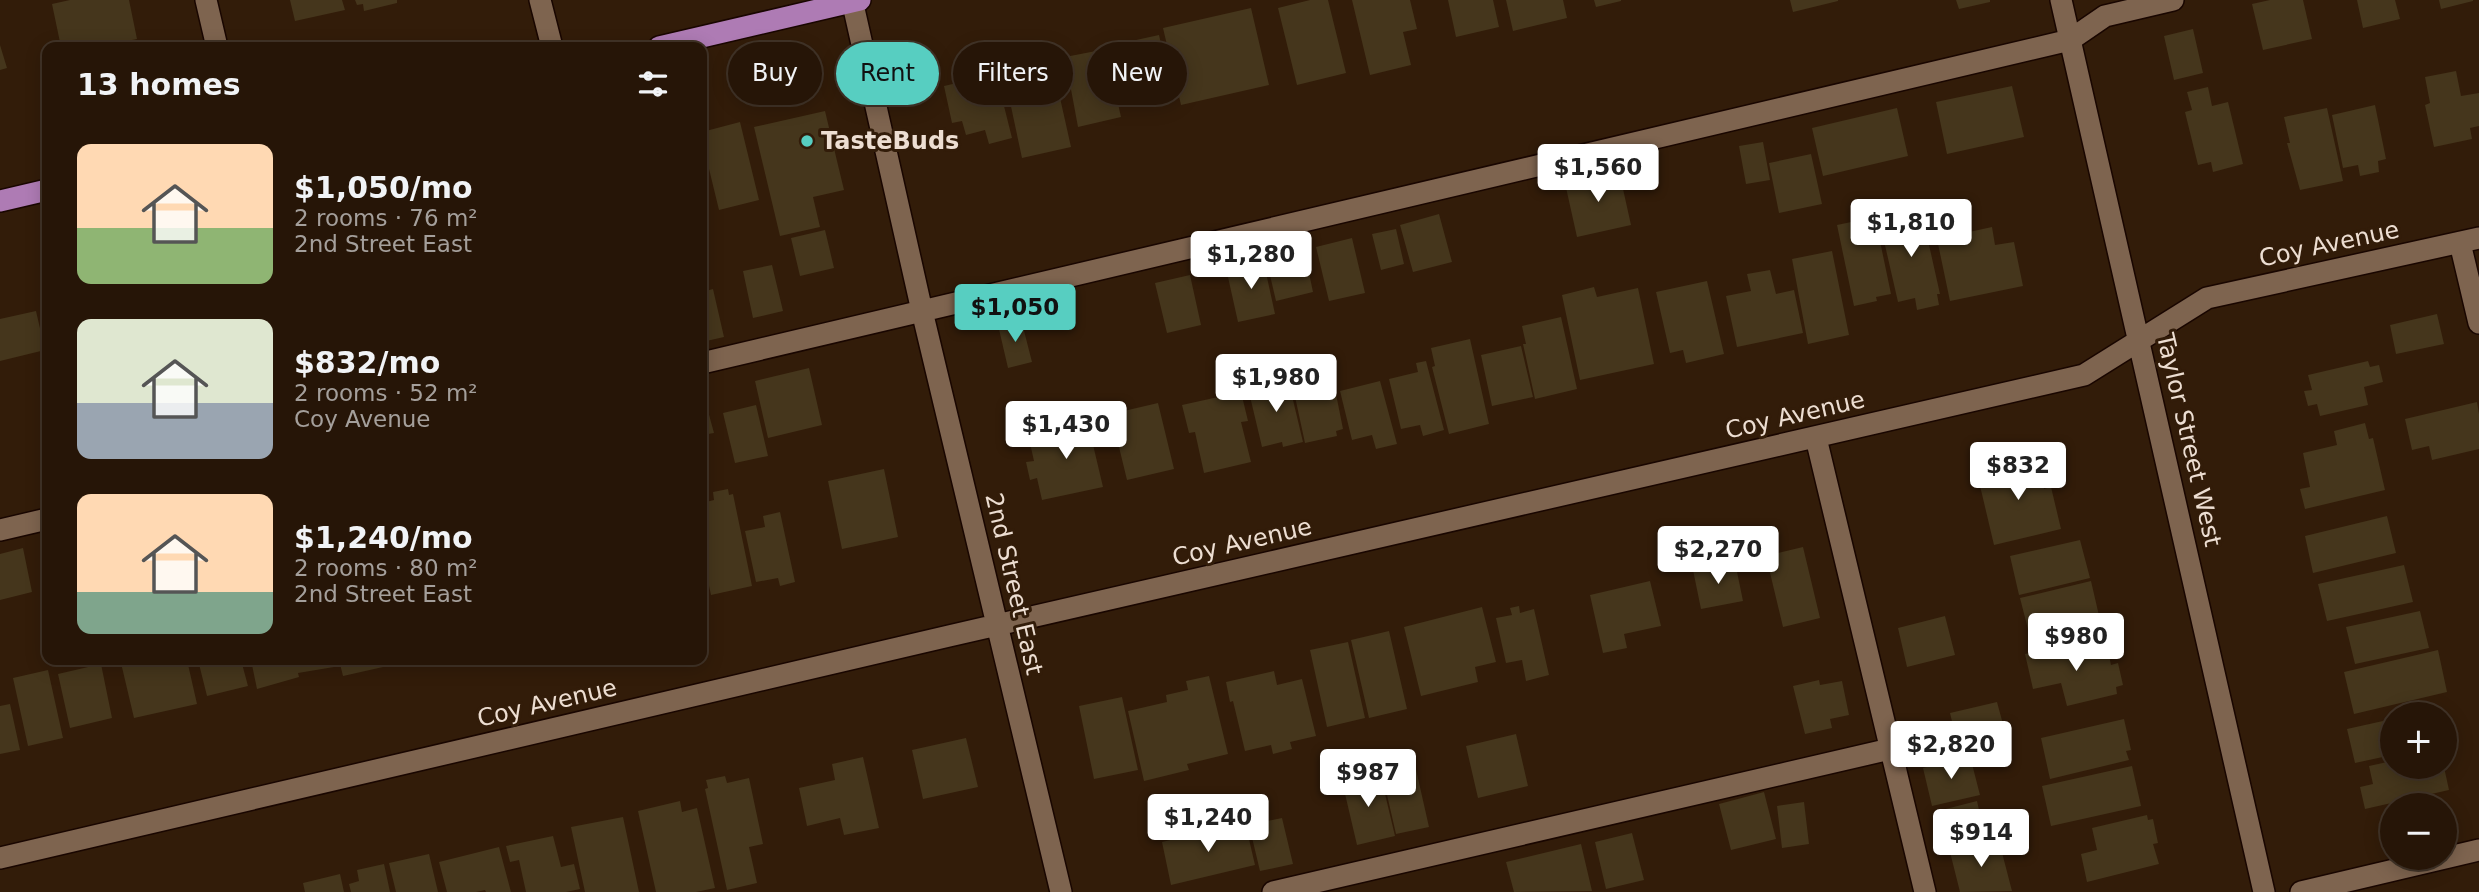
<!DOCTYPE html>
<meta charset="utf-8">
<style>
body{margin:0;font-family:"DejaVu Sans",sans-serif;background:#2e1e11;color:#f1f3f6;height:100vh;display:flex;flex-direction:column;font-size:26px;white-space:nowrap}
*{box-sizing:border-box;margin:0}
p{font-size:23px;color:#a49f9b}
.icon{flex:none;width:38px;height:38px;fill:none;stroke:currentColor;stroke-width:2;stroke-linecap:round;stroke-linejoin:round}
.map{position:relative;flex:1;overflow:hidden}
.side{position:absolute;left:42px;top:42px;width:665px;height:623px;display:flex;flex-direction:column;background:#261507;border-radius:14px;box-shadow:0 4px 18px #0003,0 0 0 2px #423428}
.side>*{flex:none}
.guide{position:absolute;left:728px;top:42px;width:665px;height:63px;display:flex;gap:14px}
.buttons{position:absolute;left:2380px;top:702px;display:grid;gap:14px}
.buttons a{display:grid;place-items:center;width:77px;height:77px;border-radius:50%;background:#261507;box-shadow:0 4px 18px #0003,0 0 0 2px #423428;font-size:35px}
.price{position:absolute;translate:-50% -60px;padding:0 16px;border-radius:7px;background:#fff;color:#222;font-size:23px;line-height:46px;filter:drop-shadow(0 2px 4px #0008)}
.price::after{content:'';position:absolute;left:50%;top:42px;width:21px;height:16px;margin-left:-10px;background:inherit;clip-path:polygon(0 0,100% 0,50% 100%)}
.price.on{background:#57cec1;color:#111}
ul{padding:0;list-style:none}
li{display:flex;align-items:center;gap:21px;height:175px;padding:0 35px}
li span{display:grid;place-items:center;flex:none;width:196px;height:140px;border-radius:14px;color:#555}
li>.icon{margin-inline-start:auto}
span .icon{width:84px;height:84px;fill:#fffc;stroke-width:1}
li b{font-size:30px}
h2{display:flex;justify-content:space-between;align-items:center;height:84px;padding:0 35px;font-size:30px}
.chip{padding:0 24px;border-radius:32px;background:#261507;box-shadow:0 4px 18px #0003,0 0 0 2px #423428;font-size:24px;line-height:63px}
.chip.on{background:#57cec1;color:#111}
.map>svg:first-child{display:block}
</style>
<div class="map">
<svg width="2479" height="892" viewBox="0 0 2479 892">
<rect width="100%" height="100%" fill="#321c09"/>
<!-- building -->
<path fill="#45361c" d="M70,0h59l8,39 -40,8h-36l-9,-43z
M290,0h52l3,10 -50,11z
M355,0h42v3l-33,8 -1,-7 -6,1z
M1310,0h18l18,73 -49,12 -19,-77z
M1352,0h58l7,29 -14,3 8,33 -41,10z
M1448,0h45l6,27 -43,10z
M1506,0h57l4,18 -54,13z
M1594,0h27v1l-25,6z
M1790,0h48v1l-45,11z
M1956,0h34v2l-31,7z
M2270,0h33l9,39 -49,11 -11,-46z
M2357,0h38l5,19 -37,9z
M2439,0h34v1l-32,8z
M1251,8l18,77 -88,20 -18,-77z
M2193,29l10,44 -29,7 -10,-44z
M1159,35l13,58 -39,9 -12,-49 18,-3 -3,-10z
M0,45l7,23 -7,2z
M1096,51l1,6 10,-2 14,62 -43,10 -13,-70z
M1050,53l21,94 -49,11 -16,-75 4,-1 -5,-19z
M2456,71l5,25 18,-3v33l-9,2 2,11 -38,8 -9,-42 5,-2 -5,-26z
M996,74l16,64 -23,6 -4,-14 -19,5 -4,-14 -10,2 -8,-37z
M2012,86l12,51 -77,17 -11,-52z
M2208,87l4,19 16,-4 15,62 -30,8 -2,-10 -13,3 -13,-53 7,-2 -5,-18z
M2375,105l11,54 -8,2 1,11 -19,4 -2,-11 -15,3 -11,-53z
M1897,108l11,48 -85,20 -11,-48z
M2327,108l16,73 -43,9 -13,-47h3l-6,-26z
M825,111l19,79 -31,7 7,30 -40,9 -26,-109z
M740,122l19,78 -40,10 -17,-70v-8z
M1763,142l7,38 -24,4 -7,-38z
M1811,154l11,50 -43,9 -10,-50z
M1619,171l12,54 -54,12 -12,-54z
M1921,209l19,85h-3l2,11 -22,5 -2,-12 -17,4 -19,-83z
M1439,214l13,48 -39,10 -13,-47z
M1875,217l16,77 -15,3 1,4 -23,5 -17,-81z
M1992,227l3,18 19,-3 9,44 -73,15 -13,-62z
M1396,229l8,35 -23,6 -9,-36z
M825,230l9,38 -34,8 -9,-38z
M1352,238l13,55 -36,8 -13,-54z
M1304,249l9,43 -37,9 -10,-43z
M1832,251l17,84 -41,9 -16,-85z
M1263,259l12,55 -37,8 -12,-54z
M772,265l11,46 -30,7 -10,-47z
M1770,270l6,24 18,-4 9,43 -66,14 -11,-51 25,-5 -4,-17z
M1190,275l11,50 -34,8 -12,-50z
M1707,281l17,73 -38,9 -3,-13 -13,3 -14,-61z
M1594,287l3,10 41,-9 16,76 -74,16 -18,-85z
M713,289l11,48 -22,5v-50z
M36,311l9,39 -45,11v-42z
M2437,314l7,30 -48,10 -6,-29z
M1561,317l16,72 -42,10 -12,-55h3l-4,-18z
M1021,319l11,43 -24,6 -10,-43z
M1470,339l19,85 -40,10 -17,-67 3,-1 -4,-18z
M1521,346l12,51 -41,9 -11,-51z
M1426,361l18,69 -21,6 -3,-11 -19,4 -12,-50 29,-7 -2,-9z
M2368,361l2,6 9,-2 4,17 -19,5 4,18 -48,11 -3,-12 -9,2 -4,-15 8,-1 -4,-15z
M809,368l13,57 -54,13 -13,-57z
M1331,369l12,60 -7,2 1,5 -32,7 -14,-65z
M1288,379l15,63 -20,5 -1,-5 -20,5 -14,-59z
M1380,381l17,63 -21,5 -4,-14 -20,5 -12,-49z
M702,389l12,44 -12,2z
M1241,392l7,29 -7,1 10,40 -47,11 -9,-41 -6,1 -7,-28z
M2477,402l2,12v35l-47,11 -3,-14 -17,4 -7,-31z
M1158,403l16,66 -47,11 -16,-66z
M756,405l12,51 -33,7 -12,-50z
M1081,411l5,22 4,-1 13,55 -61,13 -5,-22 -7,2 -4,-18 8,-1 -4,-18 32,-7 -4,-20z
M2365,423l4,16 4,-1 12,52 -80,19 -5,-20 10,-2 -7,-34 34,-8 -3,-14z
M2037,459l7,30 7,-2 10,42 -67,16 -17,-72z
M884,469l14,68 -56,12 -14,-68z
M728,489l1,6 4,-1 19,92 -41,9 -9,-42v-50l12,-3 -1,-8z
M780,512l15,70 -15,4 -2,-8 -22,4 -11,-51 20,-4 -2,-11z
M2387,516l9,37 -83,20 -8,-37z
M2080,540l10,38 -71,17 -9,-39z
M1803,547l17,71 -37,9 -17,-71z
M23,548l9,44 -32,8v-46z
M1735,562l8,39 -42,8 -8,-39z
M2404,565l9,37 -86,19 -9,-37z
M1650,581l11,45 -37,8 3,14 -24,5 -13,-58z
M2091,581l9,39 -70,17 -10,-39z
M1519,606l1,7 14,-4 15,66 -23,6 -4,-21 -16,3 -10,-45 16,-3 -2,-7z
M1482,607l14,55 -21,5 3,15 -57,14 -17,-69z
M2420,611l9,37 -74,16 -9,-37z
M1945,616l10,39 -48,12 -9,-39z
M1389,631l18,78 -38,9 -18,-78z
M1348,642l17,76 -38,9 -17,-77z
M2107,645l4,20 7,-2 5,22 -7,2 1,7 -50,12 -6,-23 -28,6 -8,-35 31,-7 3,9z
M2438,650l9,42 -93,22 -10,-42z
M136,660h51l10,44 -63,14 -13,-55z
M198,660h43l7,26 -41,10z
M251,660h82l1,7 -36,6 1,4 -42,12z
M339,660h52l1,5 -49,11z
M101,664l11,54 -42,10 -12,-54z
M48,670l15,68 -35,8 -15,-68z
M1274,671l3,14 25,-6 14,57 -26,6 2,7 -19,5 -2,-9 -26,6 -12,-50 -3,1 -4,-20z
M1209,676l19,78 -41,10 2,6 -45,11 -16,-70 39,-9 -1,-7 22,-5 -2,-9z
M1819,680l1,5 22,-4 7,34 -19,4 2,9 -27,6 -12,-48z
M1122,697l16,73 -44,9 -15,-73z
M1997,702l10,37 -48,12 -9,-38z
M10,704l10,46 -20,4v-48z
M2124,719l7,31 -5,1 3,9 -79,19 -9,-41z
M2392,719v36l-37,8 -8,-34z
M1516,734l12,52 -50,12 -12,-52z
M966,738l12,49 -55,12 -11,-49z
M1970,756l10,39 -48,11 -9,-38z
M863,757l16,71 -35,7 -4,-17 -33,8 -8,-38 36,-8 -3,-16z
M2392,761v5h35l1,4 16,-3 5,23 -84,19 -5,-22 13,-3 -4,-18z
M1415,765l14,62 -33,7 -14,-61z
M2132,766l9,40 -90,20 -9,-40z
M1380,773l15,63 -38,9 -15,-64z
M725,776l2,7 22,-5 14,66 -14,3 8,36 -30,7 -22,-101 3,-1 -2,-8z
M1764,792l12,47 -45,11 -12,-46z
M680,801l2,11 15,-4 18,80 -19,4h-40l-18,-81z
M1977,801l9,40 -43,10 -9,-39z
M1804,802l5,42 -27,4 -5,-42z
M2147,815l1,5 5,-1 5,24 -5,1 6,20 -72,18 -6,-28 16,-4 -5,-22z
M623,817l16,75h-54l-14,-65z
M1282,818l11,46 -33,7 -11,-46z
M1245,822l10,43 -84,20 -9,-43z
M1632,833l12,47 -38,9 -11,-47z
M553,836l8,31 13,-3 6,25 -14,3h-40l-7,-32 -9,2 -4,-16z
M1999,841l13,50 -52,1 -10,-40z
M1581,844l11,47 -78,1 -8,-30z
M499,847l12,45h-25l-1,-2 -9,2h-29l-8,-30z
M429,854l9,38h-42l-7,-29z
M384,864l6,28h-39l-2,-8 10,-3 -2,-11z
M340,874l4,18h-39l-2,-9z"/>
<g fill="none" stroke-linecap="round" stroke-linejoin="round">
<defs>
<path id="minor" d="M206,0l11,47
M540,0l12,47
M852,0l70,311 139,581
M2061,0l203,892
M2460,243l19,80
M702,363l1368,-323 35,-24 68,-16
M1816,438l109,454
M0,530l47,-11
M0,858l949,-222 1135,-261 123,-77 272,-60
M1273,892l617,-143
M2301,892l178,-42"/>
<path id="major" d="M659,47l201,-47
M0,201l47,-11"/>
</defs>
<!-- minor casing -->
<use href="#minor" stroke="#190600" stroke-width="24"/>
<!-- major casing -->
<use href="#major" stroke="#190600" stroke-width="24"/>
<!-- minor -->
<use href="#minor" stroke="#7e644f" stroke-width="21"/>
<!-- major -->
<use href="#major" stroke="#ae7bb4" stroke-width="21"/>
</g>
<!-- markers -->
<circle fill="#57cec1" stroke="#321c09" stroke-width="2.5" cx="807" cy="141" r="7"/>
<g text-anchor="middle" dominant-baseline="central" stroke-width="6" stroke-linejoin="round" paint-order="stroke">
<!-- poi labels -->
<g font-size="24" font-weight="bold" fill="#edded2" stroke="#321c09" text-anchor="start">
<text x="821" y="141">TasteBuds</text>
</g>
<!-- street labels -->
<g font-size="24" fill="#edded2" stroke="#321c09">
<text transform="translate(2329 244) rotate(-12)">Coy Avenue</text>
<text transform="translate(1795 415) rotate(-13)">Coy Avenue</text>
<text transform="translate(2189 440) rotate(77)">Taylor Street West</text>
<text transform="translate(1242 542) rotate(-13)">Coy Avenue</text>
<text transform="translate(1014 584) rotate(77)">2nd Street East</text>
<text transform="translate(547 703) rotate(-13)">Coy Avenue</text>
</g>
</g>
</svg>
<div class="buttons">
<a>+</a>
<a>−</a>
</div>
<b class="price" style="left:1598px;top:204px">$1,560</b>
<b class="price" style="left:1911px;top:259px">$1,810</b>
<b class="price" style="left:1251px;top:291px">$1,280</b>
<b class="price on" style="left:1015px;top:344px">$1,050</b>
<b class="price" style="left:1276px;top:414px">$1,980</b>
<b class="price" style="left:1066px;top:461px">$1,430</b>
<b class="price" style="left:2018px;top:502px">$832</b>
<b class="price" style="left:1718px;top:586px">$2,270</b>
<b class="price" style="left:2076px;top:673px">$980</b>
<b class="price" style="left:1951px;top:781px">$2,820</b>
<b class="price" style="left:1368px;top:809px">$987</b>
<b class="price" style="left:1208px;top:854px">$1,240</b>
<b class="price" style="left:1981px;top:869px">$914</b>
<div class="guide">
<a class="chip">Buy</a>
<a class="chip on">Rent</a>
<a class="chip">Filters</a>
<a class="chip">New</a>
</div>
<section class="side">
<h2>13 homes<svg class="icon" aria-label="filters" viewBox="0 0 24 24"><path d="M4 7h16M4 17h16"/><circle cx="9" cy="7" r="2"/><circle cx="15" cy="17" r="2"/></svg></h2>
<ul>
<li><span style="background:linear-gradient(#ffd9b3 60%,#8fb573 0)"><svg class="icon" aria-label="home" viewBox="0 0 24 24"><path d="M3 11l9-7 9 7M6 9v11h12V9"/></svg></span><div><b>$1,050/mo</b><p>2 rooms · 76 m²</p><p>2nd Street East</p></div></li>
<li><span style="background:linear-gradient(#dfe7d0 60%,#9aa5b1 0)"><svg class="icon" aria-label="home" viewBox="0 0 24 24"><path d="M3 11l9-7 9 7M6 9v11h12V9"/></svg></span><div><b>$832/mo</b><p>2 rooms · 52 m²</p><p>Coy Avenue</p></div></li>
<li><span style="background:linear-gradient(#ffd9b3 70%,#7fa58c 0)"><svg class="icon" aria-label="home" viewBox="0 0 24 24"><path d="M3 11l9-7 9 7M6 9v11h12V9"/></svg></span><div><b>$1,240/mo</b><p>2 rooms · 80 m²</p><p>2nd Street East</p></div></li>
</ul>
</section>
</div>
